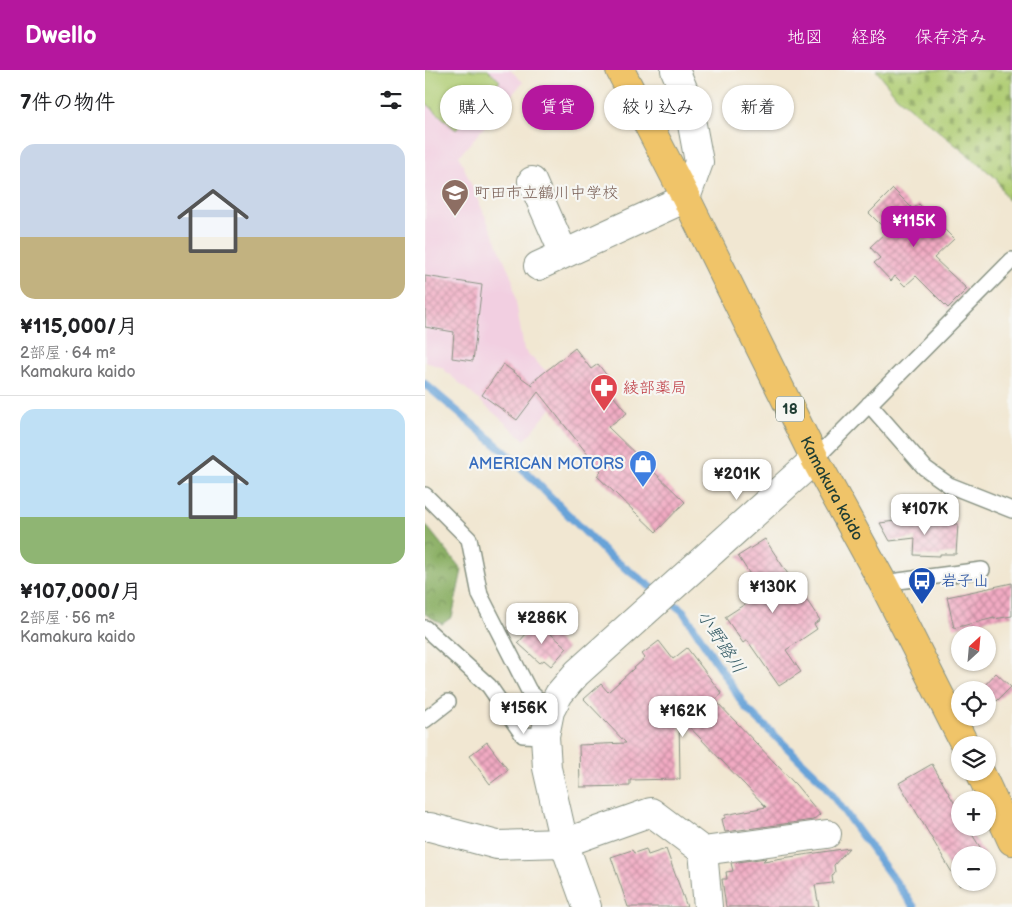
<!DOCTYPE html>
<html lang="ja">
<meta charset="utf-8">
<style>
body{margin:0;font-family:"Balsamiq Sans","Klee One",sans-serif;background:#f6f6f6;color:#202124;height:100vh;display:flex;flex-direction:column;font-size:19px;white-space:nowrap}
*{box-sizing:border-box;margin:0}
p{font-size:16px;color:#757577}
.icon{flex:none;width:28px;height:28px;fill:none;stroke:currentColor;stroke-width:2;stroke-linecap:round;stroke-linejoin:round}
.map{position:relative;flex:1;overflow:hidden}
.side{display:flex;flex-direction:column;background:#fff;width:425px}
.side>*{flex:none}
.hud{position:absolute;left:15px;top:15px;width:475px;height:45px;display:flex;gap:10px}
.needle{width:32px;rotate:26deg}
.controls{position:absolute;left:526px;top:556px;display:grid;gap:10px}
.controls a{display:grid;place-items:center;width:45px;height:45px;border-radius:50%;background:#fff;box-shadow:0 1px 4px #0004;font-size:25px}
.price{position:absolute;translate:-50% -42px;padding:0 11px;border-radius:10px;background:#fff;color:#222;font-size:16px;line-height:32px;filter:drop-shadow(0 1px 2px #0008)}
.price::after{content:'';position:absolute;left:50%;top:30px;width:15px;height:11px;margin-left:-8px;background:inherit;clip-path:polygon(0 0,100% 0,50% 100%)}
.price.selected{background:#b5179e;color:#fff}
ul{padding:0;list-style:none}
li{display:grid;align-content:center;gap:10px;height:265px;padding:0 20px}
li+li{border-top:1px solid #e0e0e0}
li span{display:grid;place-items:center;height:155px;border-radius:15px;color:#555}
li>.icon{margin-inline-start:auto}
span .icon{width:90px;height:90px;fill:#fffc;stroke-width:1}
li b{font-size:21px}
h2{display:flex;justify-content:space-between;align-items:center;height:60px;padding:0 20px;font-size:21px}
.tag{padding:0 18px;border-radius:22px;background:#fff;box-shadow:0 1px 4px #0004;font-size:18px;line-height:45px}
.tag.selected{background:#b5179e;color:#fff}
header{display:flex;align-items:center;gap:30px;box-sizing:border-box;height:70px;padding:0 25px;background:#b5179e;color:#fff}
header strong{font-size:24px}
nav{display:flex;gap:28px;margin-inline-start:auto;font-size:18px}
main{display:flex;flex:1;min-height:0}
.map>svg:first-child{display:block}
</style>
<header>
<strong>Dwello</strong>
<nav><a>地図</a><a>経路</a><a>保存済み</a></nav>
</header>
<main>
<section class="side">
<h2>7件の物件<svg class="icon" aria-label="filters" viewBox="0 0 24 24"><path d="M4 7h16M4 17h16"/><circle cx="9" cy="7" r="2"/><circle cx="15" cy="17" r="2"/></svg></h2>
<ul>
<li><span style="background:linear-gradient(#c9d6e8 60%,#c2b280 0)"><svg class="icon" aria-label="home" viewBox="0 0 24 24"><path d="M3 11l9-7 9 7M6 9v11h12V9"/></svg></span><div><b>¥115,000/月</b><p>2部屋 · 64 m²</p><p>Kamakura kaido</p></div></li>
<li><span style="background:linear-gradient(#bfe0f5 70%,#8fb573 0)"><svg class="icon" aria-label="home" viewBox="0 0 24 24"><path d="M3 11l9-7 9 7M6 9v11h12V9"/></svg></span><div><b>¥107,000/月</b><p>2部屋 · 56 m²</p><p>Kamakura kaido</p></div></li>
</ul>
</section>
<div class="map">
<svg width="587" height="837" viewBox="0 0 587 837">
<defs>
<pattern id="forest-crowns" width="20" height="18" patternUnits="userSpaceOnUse" patternTransform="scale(1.25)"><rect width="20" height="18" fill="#8cb066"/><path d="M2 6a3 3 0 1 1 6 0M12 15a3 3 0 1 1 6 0" fill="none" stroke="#729055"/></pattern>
<pattern id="cemetery-stones" width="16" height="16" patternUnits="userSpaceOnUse" patternTransform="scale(1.25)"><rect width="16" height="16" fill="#b0cd74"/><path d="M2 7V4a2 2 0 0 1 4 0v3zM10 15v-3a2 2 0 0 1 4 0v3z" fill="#8fa860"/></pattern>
<pattern id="building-cross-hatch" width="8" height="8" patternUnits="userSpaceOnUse" patternTransform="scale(1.25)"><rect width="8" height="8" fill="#f2aac3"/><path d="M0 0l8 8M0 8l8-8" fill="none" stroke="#c38c9f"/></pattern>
</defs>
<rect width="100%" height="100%" fill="#f6f6f2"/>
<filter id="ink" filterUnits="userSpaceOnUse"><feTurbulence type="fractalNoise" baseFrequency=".02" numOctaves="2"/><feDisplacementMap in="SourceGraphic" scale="10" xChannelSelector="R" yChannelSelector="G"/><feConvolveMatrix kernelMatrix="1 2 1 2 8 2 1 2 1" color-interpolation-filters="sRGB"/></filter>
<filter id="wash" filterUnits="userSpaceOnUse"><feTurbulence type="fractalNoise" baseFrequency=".0096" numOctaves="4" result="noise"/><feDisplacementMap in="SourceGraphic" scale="20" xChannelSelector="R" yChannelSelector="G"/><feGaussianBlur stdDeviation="1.12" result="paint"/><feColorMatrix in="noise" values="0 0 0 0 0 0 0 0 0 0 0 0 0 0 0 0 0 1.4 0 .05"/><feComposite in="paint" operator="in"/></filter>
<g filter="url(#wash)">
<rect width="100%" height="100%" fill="#f1e7d2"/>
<!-- built -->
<path fill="#f2cfe1" d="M0,0h85l13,12 -64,74 53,122 12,72 42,40 -41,50 -84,-73 -16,-5z"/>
<!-- grass -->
<path fill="#b0cd74" stroke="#688554" d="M0,0h63l12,11 -44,49 -31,-28z"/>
<!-- forest -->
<path fill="url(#forest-crowns)" stroke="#56764d" d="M0,454l37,46 -10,47 -10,7 -17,-10z"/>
<!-- cemetery -->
<path fill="url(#cemetery-stones)" stroke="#688554" d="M451,0h136v128l-5,2 -11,-22 -99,-81z"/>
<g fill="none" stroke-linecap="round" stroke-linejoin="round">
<!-- stream -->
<path stroke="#68a3d8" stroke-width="8" d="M0,314l87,74 97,98 74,55 63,97 76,73 92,126"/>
</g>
<g id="blocks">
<!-- building -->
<path fill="url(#building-cross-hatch)" d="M468,119l20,20 6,-5 35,35 -20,19 33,31 -19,19 -32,-32 -11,10 -10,-10 -4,5 -17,-18 6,-5 -10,-11 17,-16 -18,-18z
M0,206l57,9 -9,76 -21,-3 2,-26 -29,-5z
M150,278l16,21 7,-5 13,17 -6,5 22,27 -19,14 77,75 -29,30 -59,-56 4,-5 -63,-79 -21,28 -35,-25 21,-31 30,22 -2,-3z
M470,451l63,3 -2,30h-16v2l-26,-1 1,-17 -25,3 -10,-18z
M340,469l38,58 1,-1 16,24 -6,4 3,5 -31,21 15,22 -22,14 -32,-46 -4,3 -18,-26 37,-24 -24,-37z
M587,513v33l-18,3v-1l-40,10 -7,-31z
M112,552l30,26 -16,18 -7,-6 -4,3 -22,-20z
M234,571l14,18 14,-11 35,46 -7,6 81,85 24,29 -7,6 -88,12 -3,-13 3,-1v-3l41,-8 -87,-91 1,63 -50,1v6l-50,1 -1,-42 47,-2 -42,-44 17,-15 7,8 37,-34 -3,-4z
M571,603l15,14 -14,14 -10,-9v-2l-4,-3z
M62,672l21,28 -18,14 -21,-28z
M507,694l28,49v15h8l17,27h-25v31l-61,-103z
M424,778l-15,17 1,7 -3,4 1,7 -18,2 4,22h-93l-4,-28h5l-1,-7 7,-1 -2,-8 35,-5 -3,3z
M221,779l2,6 18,-6 21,58h-59l-17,-50 21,-7 2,3z"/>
</g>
</g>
<g filter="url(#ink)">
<use href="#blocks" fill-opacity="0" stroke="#889283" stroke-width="1"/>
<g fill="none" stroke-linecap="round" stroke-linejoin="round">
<defs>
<path id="service" d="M444,334l56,64 24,17 63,25
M390,389l197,-199
M0,425l44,44 11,56 49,96 21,20
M458,513l99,-13
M0,558l64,58 34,49 22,1
M0,650l23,-18"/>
<path id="minor" d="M107,111l32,73
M113,196l148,-68 13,-36 -12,-64 -12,-28
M0,757h5l67,18 67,-2 87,-31 52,39 124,-17
M278,781l5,56"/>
<path id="tertiary" d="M162,837l-23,-64 -17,-75 -2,-32 5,-25 9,-17 18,-21 238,-214"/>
<g id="primary">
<path id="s1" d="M195,0l66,128 129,261 68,124 82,162"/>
<path d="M555,702l32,69"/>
</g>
</defs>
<!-- service casing -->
<use href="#service" stroke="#889283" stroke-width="18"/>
<!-- minor casing -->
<use href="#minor" stroke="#889283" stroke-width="30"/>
<!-- tertiary casing -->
<use href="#tertiary" stroke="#889283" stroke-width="30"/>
<!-- primary casing -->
<use href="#primary" stroke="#889283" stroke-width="30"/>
<!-- service -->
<use href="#service" stroke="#fff" stroke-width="15"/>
<!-- minor -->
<use href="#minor" stroke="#fff" stroke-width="28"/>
<!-- tertiary -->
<use href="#tertiary" stroke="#fff" stroke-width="28"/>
<!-- primary -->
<use href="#primary" stroke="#f0c469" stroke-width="28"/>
</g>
</g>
<!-- icons -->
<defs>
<symbol id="school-pin" viewBox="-11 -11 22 30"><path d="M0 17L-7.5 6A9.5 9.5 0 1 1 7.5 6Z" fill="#8d6e63" stroke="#f6f6f2"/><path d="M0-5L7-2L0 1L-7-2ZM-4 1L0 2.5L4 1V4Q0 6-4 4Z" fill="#fff"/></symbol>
<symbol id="pharmacy-pin" viewBox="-11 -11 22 30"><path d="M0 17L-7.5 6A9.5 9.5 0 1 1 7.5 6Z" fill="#e0444e" stroke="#f6f6f2"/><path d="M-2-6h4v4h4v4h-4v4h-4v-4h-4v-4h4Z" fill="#fff"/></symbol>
<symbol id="shop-pin" viewBox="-11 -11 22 30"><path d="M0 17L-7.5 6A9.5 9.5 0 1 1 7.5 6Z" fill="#3f7fe0" stroke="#f6f6f2"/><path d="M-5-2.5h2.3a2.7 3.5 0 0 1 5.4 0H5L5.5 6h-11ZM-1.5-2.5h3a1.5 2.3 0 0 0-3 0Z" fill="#fff"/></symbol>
<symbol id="bus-pin" viewBox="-11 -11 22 30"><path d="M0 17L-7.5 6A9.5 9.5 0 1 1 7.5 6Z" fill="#1a4fb4" stroke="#f6f6f2"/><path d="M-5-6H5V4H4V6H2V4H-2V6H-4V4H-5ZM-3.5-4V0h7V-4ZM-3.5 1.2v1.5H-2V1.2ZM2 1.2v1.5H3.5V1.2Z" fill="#fff"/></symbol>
</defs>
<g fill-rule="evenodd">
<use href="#school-pin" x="14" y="107" width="32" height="43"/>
<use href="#pharmacy-pin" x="163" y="302" width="32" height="43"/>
<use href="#shop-pin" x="202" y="378" width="32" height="43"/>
<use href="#bus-pin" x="481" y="495" width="32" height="43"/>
</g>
<g text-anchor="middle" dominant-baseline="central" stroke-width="4.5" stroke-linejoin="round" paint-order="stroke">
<!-- shield labels -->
<rect fill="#f6f6f2" stroke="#60746d" stroke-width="1" x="351" y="326.5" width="28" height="25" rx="4"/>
<g font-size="15" font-weight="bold" fill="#1f3d34">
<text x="365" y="339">18</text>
</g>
<!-- education labels -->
<g font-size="16" fill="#785e54" stroke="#f6f6f2" text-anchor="start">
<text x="49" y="123">町田市立鶴川中学校</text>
</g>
<!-- health labels -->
<g font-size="16" fill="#be3a42" stroke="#f6f6f2" text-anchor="start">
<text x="198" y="318">綾部薬局</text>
</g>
<!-- shop labels -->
<g font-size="16" fill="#366cbe" stroke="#f6f6f2" text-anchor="end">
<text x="199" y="394">AMERICAN MOTORS</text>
</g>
<!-- street labels -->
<g font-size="16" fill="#1f3d34" stroke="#f6f6f2">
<text stroke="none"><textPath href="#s1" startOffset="469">Kamakura kaido</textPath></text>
</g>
<!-- transit labels -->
<g font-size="16" fill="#164399" stroke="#f6f6f2" text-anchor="start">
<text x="516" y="511">岩子山</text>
</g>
<!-- water labels -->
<g font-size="18" font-style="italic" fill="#355c65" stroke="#f6f6f2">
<text transform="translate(296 572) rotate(57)">小野路川</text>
</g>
</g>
</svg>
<div class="controls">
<a><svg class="needle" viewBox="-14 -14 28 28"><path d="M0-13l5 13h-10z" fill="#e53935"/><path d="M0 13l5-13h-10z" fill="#757577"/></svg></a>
<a><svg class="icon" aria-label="locate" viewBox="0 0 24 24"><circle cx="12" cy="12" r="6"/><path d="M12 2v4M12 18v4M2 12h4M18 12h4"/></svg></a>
<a><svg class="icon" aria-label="layers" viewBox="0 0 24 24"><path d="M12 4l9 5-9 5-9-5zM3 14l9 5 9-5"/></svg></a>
<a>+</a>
<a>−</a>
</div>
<b class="price selected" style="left:489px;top:178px">¥115K</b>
<b class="price" style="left:312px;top:431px">¥201K</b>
<b class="price" style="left:500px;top:466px">¥107K</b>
<b class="price" style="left:348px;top:544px">¥130K</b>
<b class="price" style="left:117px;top:575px">¥286K</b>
<b class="price" style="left:99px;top:665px">¥156K</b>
<b class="price" style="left:258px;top:668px">¥162K</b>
<div class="hud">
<a class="tag">購入</a>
<a class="tag selected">賃貸</a>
<a class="tag">絞り込み</a>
<a class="tag">新着</a>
</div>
</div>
</main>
